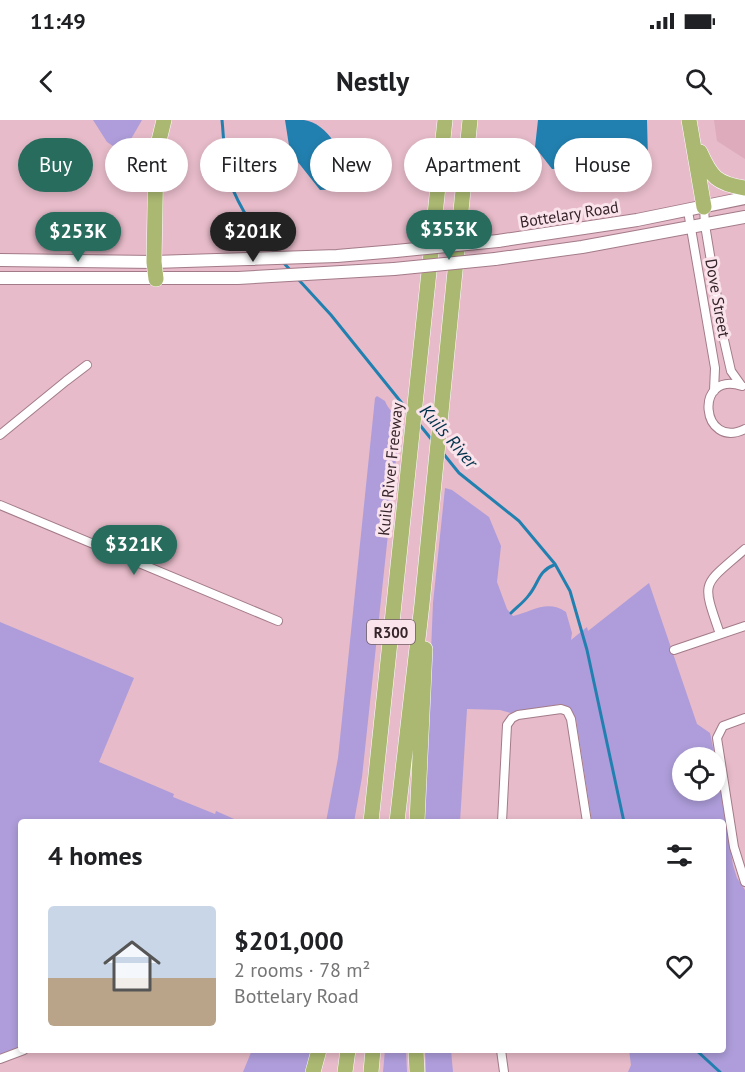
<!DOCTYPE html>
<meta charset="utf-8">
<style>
body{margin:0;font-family:"PT Sans",sans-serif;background:#f6f6f6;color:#202124;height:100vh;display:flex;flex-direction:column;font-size:22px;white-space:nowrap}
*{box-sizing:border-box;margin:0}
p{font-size:20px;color:#757577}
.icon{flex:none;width:33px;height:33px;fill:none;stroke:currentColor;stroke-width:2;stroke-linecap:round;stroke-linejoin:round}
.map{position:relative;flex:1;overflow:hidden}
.side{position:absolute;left:18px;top:699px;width:708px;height:234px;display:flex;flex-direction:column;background:#fff;border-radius:6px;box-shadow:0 3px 9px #0003}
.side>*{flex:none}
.banner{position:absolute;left:18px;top:18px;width:710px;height:54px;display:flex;gap:12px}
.buttons{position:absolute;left:672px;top:627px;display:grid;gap:12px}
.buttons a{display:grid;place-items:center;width:54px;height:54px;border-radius:50%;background:#fff;box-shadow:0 3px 9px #0003;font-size:30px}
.price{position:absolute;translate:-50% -51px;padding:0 14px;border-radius:21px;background:#286c5e;color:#fff;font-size:20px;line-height:39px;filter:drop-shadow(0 2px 3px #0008)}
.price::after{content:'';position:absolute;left:50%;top:36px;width:18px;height:14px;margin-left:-9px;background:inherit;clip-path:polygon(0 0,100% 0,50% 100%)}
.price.selected{background:#222;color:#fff}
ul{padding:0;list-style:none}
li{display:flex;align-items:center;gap:18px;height:150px;padding:0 30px}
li+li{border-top:2px solid #e0e0e0}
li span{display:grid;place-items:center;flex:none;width:168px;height:120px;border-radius:6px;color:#555}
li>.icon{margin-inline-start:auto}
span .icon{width:72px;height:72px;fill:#fffc;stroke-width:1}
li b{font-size:26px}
h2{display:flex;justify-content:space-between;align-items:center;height:72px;padding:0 30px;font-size:26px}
.tag{padding:0 21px;border-radius:27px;background:#fff;box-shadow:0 3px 9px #0003;font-size:21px;line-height:54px}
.tag.selected{background:#286c5e;color:#fff}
.status{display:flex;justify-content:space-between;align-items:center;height:42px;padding:0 30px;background:#fff;direction:ltr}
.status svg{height:16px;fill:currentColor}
header{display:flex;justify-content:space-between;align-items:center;height:78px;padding:0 30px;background:#fff;font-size:27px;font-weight:600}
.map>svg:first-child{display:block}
</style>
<div class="status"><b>11:49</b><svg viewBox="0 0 49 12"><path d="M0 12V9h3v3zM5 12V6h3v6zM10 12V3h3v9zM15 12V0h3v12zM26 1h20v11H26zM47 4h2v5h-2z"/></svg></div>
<header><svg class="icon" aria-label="back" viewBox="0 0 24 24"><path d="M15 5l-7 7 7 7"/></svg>Nestly<svg class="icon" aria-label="search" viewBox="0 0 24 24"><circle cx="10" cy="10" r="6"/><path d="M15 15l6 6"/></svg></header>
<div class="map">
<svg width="745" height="952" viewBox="0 0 745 952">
<rect width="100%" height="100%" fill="#e7bbc9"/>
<!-- built -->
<path fill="#ddabbc" d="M714,0h31v39l-28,-18z"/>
<!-- green -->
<path fill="#ae9dda" d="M93,0h49l-15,26 -11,2 -9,-6z
M377,276l8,5c3,8 10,14 15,21l-38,355 -8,45h-28l12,-64 37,-360z
M445,368l7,2 37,27 12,29 -4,36 10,27 6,7c19,-4 34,-17 53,-4l6,21 -1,7 16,-13 1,4 61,-48 48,141 13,9 5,24 -33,1v32h34v-28l17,103 4,13 8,12v182h-117l3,-7 -2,-15h94v-228h-131l-16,-103 -5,-10 -10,-5 -50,9 -11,-3 -33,-1 -7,113h-36l9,-219z
M0,502l134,56 -35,84 75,32 -1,3 42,17 1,-3 25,11h-220v224l-21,9z
M252,930h61l-7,22h-63z
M385,930h21l1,22h-24z
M425,930h26l2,22h-27z"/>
<!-- water -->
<path fill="#2280b0" d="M285,0c6,0 13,0 19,0 24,3 40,36 47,56l-3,9 -8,4 -20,1 -30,-38z
M538,0h109l1,39 -7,8 -89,2 -17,-22z"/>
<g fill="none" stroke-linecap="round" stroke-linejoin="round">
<!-- stream -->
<path stroke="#2280b0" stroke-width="3" d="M222,0c2,20 2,42 8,62 9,25 27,53 46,72
M282,141l10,11
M298,159l33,36 78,97
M419,304l13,16
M442,332l17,21 60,48 36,43 15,27 17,59 37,172
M511,493c6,-6 13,-11 18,-18 10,-12 9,-24 25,-30
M696,930l24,22"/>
<defs>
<path id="minor" d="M704,87l1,18 19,115 7,31 10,14
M688,91l27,157 -1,23
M742,266c-49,-16 -41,65 3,43
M0,315l66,-54 21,-16
M0,385l278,116
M720,514c-19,-55 -18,-47 25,-85
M674,530l71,-24
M745,598l-22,8 -6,12 17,109 11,35
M502,702l5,-97 5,-7 6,-3 43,-6 6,2 4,8 16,103
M501,930l3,22
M0,939l24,-9"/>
<path id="secondary" d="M498,121l139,-21 108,-22
M495,139l87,-12 163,-30
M0,140l154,2 183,-6 59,-5
M0,158h238l156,-9"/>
<path id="motorway" d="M689,0l15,87
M700,32c11,25 17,32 45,36
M156,159l-2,-17 2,-109 8,-33
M371,702l74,-702
M397,702l25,-218 48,-484
M417,702l8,-173
M416,930l1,22
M313,952l6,-22
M345,952l3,-22
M371,952l2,-22"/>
</defs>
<!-- minor casing -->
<use href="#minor" stroke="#a37b88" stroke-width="10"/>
<!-- secondary casing -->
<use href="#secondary" stroke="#a37b88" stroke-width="14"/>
<!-- motorway casing -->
<use href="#motorway" stroke="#fff" stroke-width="16"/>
<!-- minor -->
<use href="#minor" stroke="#fff" stroke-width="8"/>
<!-- secondary -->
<use href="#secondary" stroke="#fff" stroke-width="12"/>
<!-- motorway -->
<use href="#motorway" stroke="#abb872" stroke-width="15"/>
<defs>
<path id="secondary-bridge" d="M396,131l102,-10
M394,149l101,-10"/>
</defs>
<!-- secondary-bridge casing -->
<use href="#secondary-bridge" stroke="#a37b88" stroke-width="14" stroke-linecap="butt"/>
<!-- secondary-bridge -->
<use href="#secondary-bridge" stroke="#fff" stroke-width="12"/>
</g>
<g text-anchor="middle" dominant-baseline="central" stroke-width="6" stroke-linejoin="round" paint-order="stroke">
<!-- shield labels -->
<rect fill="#fae3ea" stroke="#705d64" stroke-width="1.5" x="367" y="500" width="48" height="24" rx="4.5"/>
<g font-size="15" font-weight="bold" fill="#35242a">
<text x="391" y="512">R300</text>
</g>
<!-- street labels -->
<g font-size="16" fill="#35242a" stroke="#fae3ea">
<text transform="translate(569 94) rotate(-9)">Bottelary Road</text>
<text transform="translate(718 178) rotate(80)">Dove Street</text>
<text transform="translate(390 349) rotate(-84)">Kuils River Freeway</text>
</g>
<!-- water labels -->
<g font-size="18" font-style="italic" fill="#00324c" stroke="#fae3ea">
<text transform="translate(449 316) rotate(49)">Kuils River</text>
</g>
</g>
</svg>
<div class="buttons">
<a><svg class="icon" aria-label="locate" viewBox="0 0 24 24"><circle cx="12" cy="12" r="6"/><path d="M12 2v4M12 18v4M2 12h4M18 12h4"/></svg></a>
</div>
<b class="price" style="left:449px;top:141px">$353K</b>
<b class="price" style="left:78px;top:143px">$253K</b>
<b class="price selected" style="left:253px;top:143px">$201K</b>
<b class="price" style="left:134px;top:456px">$321K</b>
<div class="banner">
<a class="tag selected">Buy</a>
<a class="tag">Rent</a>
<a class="tag">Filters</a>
<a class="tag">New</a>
<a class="tag">Apartment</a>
<a class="tag">House</a>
</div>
<section class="side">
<h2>4 homes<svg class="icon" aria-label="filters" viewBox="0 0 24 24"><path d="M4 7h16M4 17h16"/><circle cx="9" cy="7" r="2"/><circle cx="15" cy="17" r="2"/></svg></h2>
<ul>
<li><span style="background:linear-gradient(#c9d6e8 60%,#b9a48a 0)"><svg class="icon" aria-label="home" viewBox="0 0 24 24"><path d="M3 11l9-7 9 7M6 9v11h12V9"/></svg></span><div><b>$201,000</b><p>2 rooms · 78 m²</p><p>Bottelary Road</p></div><svg class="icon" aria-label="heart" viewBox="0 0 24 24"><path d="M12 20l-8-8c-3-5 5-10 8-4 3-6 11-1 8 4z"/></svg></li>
</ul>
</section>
</div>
